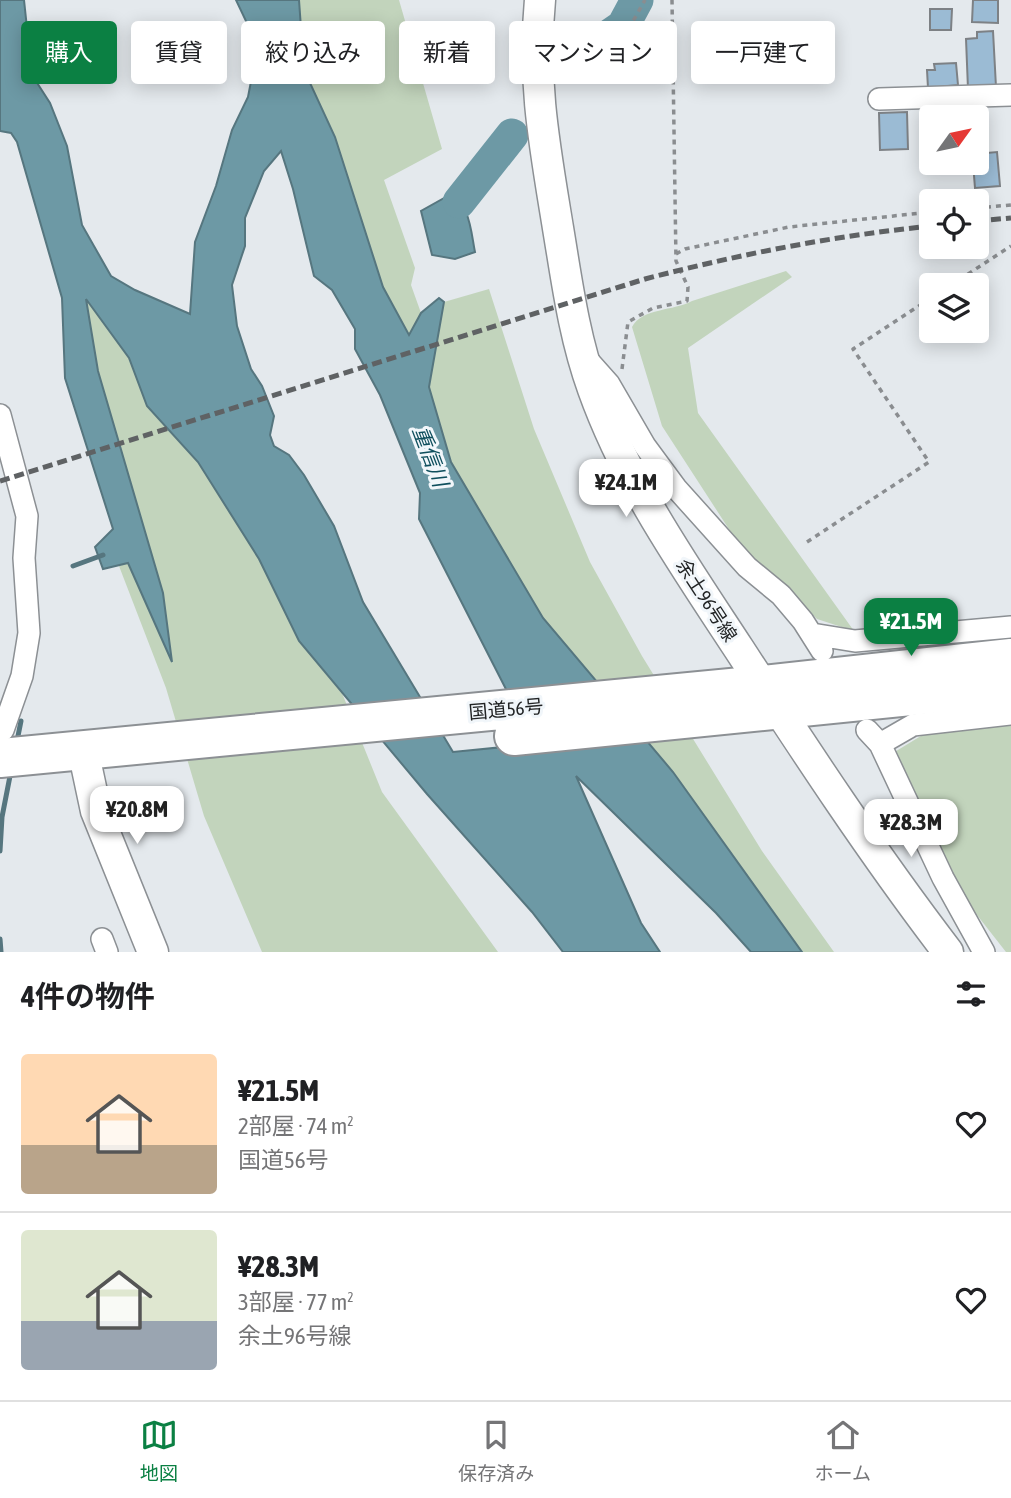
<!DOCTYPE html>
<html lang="ja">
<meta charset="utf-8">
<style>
body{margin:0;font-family:"Asap Condensed","Noto Sans JP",sans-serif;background:#f6f6f6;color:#202124;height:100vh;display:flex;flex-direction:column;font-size:26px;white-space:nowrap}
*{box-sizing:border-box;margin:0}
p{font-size:23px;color:#757577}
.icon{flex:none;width:38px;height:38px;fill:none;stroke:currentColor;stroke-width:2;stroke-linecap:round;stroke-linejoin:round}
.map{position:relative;height:952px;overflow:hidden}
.sheet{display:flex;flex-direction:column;background:#fff;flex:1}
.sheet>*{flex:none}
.banner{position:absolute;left:21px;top:21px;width:970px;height:63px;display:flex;gap:14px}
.needle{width:46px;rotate:57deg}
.buttons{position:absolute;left:919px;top:105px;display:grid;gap:14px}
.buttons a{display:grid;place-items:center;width:70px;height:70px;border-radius:7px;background:#fff;box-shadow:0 4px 18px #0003;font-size:35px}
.price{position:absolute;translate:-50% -60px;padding:0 16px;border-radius:14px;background:#fff;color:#222;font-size:23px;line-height:46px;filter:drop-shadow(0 2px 4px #0008)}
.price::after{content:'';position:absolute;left:50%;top:42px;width:21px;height:16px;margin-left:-10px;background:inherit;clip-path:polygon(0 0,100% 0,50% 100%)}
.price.selected{background:#0b8043;color:#fff}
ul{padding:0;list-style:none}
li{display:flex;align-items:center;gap:21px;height:175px;padding:0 21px}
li+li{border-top:2px solid #e0e0e0}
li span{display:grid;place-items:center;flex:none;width:196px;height:140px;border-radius:7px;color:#555}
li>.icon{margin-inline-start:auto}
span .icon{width:84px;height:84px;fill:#fffc;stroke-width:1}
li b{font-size:30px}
h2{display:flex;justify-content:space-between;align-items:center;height:84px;padding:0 21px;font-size:30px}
.chip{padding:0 24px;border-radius:7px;background:#fff;box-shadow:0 4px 18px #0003;font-size:24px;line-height:63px}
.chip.selected{background:#0b8043;color:#fff}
.dock{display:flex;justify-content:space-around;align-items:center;height:98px;border-top:2px solid #e0e0e0;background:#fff;font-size:19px;color:#757577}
.dock a{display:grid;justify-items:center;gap:4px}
.dock .selected{color:#0b8043}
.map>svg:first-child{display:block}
</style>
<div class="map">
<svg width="1011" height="952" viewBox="0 0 1011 952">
<rect width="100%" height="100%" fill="#e4e9ed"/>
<!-- green -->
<path fill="#c2d4bc" d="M299,0h100l43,149 -58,31 31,88 -4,17 10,28 -12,22 -26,-48 -48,-150 -31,-67z
M786,271l6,6 -104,71 10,65 156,218 -37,-12 -48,-48 -22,-14 -85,-131 -30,-99c10,-19 42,-16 60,-26z
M489,289l45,140 56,133 52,94 120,195 72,101h-32l-129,-180 -130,-154 -92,-156 -22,-75 15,-85z
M85,297l44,61 18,48 51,56 61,97 40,82 43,52 40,99 116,160h-236l-58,-136 -38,-128 -47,-122 9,-3 44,96 -74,-288z
M1011,720v232h-5l-47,-60 -66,-139 41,-25z"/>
<!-- water -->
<path fill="#6d99a5" stroke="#56767f" stroke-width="2" fill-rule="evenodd" d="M0,0h24l8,75 18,28 17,43 15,79 29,51 24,14 55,24 5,-72 21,-56 16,-56 16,-33 6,-31 -8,-45 -10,-21h63l5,70 31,67 48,150 26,48 12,-22 18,-15 5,4 -15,85 22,75 92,156 130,154 129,180h-51l-35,-39 -140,-137 65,147 19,29h-97l-31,-40 -105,-118 -128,-153 -40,-82 -61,-97 -51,-56 -18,-48 -43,-59 12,72 65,222 9,69 -44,-99 -25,6 -8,-22 18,-18 -48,-151 -3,-80 -45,-156 -6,-9 -11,-2zM281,151l12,38 21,87 18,14 23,39v20l25,46 40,98 -1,26 115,225 -81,8 -90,-150 -29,-76 -30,-51 -15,-20 -15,-9 -4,-11 4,-19 -12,-30 -11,-17 -14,-43 -5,-41 13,-39v-28l19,-47z
M446,197c24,1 25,36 29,55l-20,7 -23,-4 -11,-44z"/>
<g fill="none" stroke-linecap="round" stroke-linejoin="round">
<!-- stream -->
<path stroke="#56767f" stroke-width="5" d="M73,566l30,-11
M17,741l4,-20
M0,851l2,-34 9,-46
M0,939l1,13"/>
<!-- river -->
<path stroke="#6d99a5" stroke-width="33" d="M607,37l16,-11 14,-26
M459,202l53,-67"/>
</g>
<!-- building -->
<path fill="#9bbbd4" stroke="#7d8185" stroke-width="2" d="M973,0h25v23l-26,-1z
M930,9h22l-1,21h-21z
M993,31l3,56 -28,2 -2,-50 11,-1v-6z
M956,63l2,22 -30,3 -1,-18h8l-1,-6z
M929,108h25v9h-23v36z
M907,112l1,37 -28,1 -1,-37z
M997,152l3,34 -25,2 -2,-25h3v-9z"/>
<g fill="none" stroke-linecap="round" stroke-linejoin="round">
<defs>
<path id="street" d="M879,99l132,-4
M585,357l24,27 36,62 31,42 71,79 34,28 22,26 19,30
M0,415l27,101 -3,42 5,75 -7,43 -19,54
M812,634l43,7 156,-14
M867,730l13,14 63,134 41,74
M880,744l33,-19 98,-11
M102,939l5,13"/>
<path id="secondary" d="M540,0c-8,81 5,148 18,228 9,54 16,109 35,161 34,95 91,176 146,260 67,103 134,205 209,303
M83,750l13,61 57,141"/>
<path id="highway" d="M514,736l497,-50
M0,758l762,-73 249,-27"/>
</defs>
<!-- street casing -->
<use href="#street" stroke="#8c9094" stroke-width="24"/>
<!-- secondary casing -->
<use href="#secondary" stroke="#8c9094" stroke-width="33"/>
<!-- highway casing -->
<use href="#highway" stroke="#8c9094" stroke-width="42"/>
<!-- path -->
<path stroke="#8a8d90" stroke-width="3.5" stroke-dasharray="5 5" stroke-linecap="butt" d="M643,34h-15v-4l17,-30
M976,208l35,-3
M676,254l9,-5 104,-22 142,-15
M951,285l60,-39
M622,369l6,-47 25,-14 34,-7 1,-14 -12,-26 -4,-261
M807,542l122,-80 -76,-113 78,-51"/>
<!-- street -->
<use href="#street" stroke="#fff" stroke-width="21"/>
<!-- secondary -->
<use href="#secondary" stroke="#fff" stroke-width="30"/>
<!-- highway -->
<use href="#highway" stroke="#fff" stroke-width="38"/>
<!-- rail -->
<path stroke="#5f6264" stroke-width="5" stroke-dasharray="10 5" stroke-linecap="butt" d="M976,221l35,-3
M0,481l645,-202c95,-25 188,-43 286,-53"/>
</g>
<g text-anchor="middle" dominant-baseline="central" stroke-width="6" stroke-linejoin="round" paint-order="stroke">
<!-- street labels -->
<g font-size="19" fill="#222425" stroke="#f1f6fa">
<text transform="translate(707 600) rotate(57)">余土96号線</text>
<text transform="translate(506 709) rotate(-5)">国道56号</text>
</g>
<!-- water labels -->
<g font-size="21" font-style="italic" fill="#0f4f5d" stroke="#f1f6fa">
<text transform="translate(431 456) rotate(69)">重信川</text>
</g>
</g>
</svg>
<div class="buttons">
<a><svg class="needle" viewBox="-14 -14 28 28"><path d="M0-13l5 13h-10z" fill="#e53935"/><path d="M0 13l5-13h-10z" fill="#757577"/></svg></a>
<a><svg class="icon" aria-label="locate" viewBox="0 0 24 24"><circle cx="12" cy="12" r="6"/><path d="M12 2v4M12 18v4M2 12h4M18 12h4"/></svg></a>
<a><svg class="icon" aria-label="layers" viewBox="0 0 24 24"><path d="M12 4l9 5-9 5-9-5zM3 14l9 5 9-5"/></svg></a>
</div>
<b class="price" style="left:626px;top:519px">¥24.1M</b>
<b class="price selected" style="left:911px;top:658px">¥21.5M</b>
<b class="price" style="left:137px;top:846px">¥20.8M</b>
<b class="price" style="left:911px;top:859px">¥28.3M</b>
<div class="banner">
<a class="chip selected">購入</a>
<a class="chip">賃貸</a>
<a class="chip">絞り込み</a>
<a class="chip">新着</a>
<a class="chip">マンション</a>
<a class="chip">一戸建て</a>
</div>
</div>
<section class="sheet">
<h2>4件の物件<svg class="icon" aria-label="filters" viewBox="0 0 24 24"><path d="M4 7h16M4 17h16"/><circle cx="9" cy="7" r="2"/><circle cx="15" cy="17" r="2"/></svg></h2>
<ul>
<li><span style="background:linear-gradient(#ffd9b3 65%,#b9a48a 0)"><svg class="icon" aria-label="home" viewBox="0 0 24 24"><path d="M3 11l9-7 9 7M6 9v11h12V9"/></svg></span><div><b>¥21.5M</b><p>2部屋 · 74 m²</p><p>国道56号</p></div><svg class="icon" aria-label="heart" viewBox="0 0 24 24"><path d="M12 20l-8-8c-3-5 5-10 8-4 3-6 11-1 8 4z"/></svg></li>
<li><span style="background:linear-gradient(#dfe7d0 65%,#9aa5b1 0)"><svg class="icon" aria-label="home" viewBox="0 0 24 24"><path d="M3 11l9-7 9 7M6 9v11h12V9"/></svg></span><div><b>¥28.3M</b><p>3部屋 · 77 m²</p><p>余土96号線</p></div><svg class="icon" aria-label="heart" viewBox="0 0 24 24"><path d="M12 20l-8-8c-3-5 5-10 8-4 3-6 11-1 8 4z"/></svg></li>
</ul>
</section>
<nav class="dock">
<a class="selected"><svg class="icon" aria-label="map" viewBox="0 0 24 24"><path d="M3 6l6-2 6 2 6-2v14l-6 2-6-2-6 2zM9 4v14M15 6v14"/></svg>地図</a>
<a><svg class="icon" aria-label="saved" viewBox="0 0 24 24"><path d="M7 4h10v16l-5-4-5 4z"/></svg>保存済み</a>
<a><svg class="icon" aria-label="home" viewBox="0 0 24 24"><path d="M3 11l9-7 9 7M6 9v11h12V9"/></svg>ホーム</a>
</nav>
